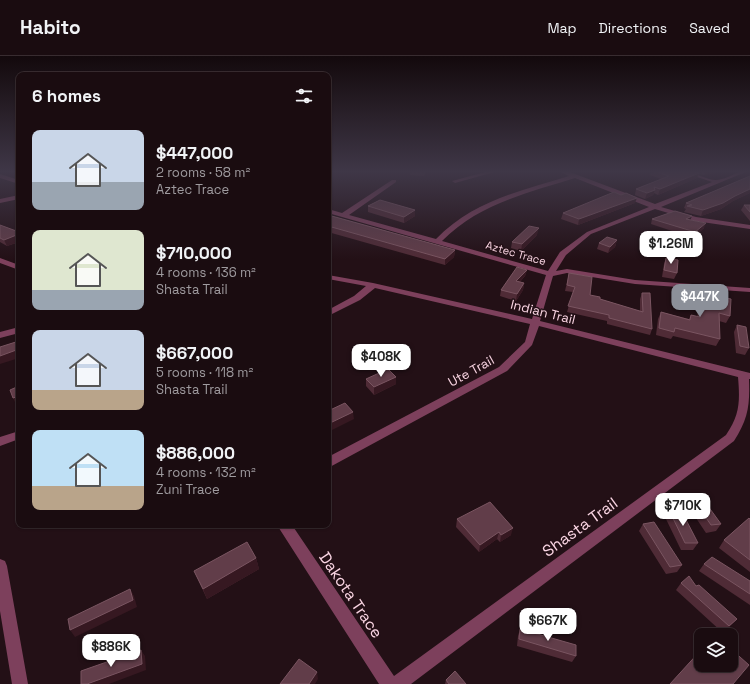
<!DOCTYPE html>
<meta charset="utf-8">
<style>
body{margin:0;font-family:"Space Grotesk",sans-serif;background:#271a1e;color:#f1f3f6;height:100vh;display:flex;flex-direction:column;font-size:15px;white-space:nowrap}
*{box-sizing:border-box;margin:0}
p{font-size:13px;color:#9f9b9f}
.icon{flex:none;width:22px;height:22px;fill:none;stroke:currentColor;stroke-width:2;stroke-linecap:round;stroke-linejoin:round}
.map{position:relative;flex:1;overflow:hidden}
.drawer{position:absolute;left:16px;top:16px;width:315px;height:456px;display:flex;flex-direction:column;background:#1a0c10;border-radius:8px;box-shadow:0 1px 3px #0004,0 0 0 1px #382c30}
.drawer>*{flex:none}
.buttons{position:absolute;left:694px;top:572px;display:grid;gap:8px}
.buttons a{display:grid;place-items:center;width:44px;height:44px;border-radius:8px;background:#1a0c10;box-shadow:0 1px 3px #0004,0 0 0 1px #382c30;font-size:20px}
.price{position:absolute;translate:-50% -34px;padding:0 9px;border-radius:8px;background:#fff;color:#222;font-size:13px;line-height:26px;filter:drop-shadow(0 1px 2px #0008)}
.price::after{content:'';position:absolute;left:50%;top:24px;width:12px;height:9px;margin-left:-6px;background:inherit;clip-path:polygon(0 0,100% 0,50% 100%)}
.price.selected{background:#8c9099;color:#fff}
ul{padding:0;list-style:none}
li{display:flex;align-items:center;gap:12px;height:100px;padding:0 16px}
li span{display:grid;place-items:center;flex:none;width:112px;height:80px;border-radius:8px;color:#555}
li>.icon{margin-inline-start:auto}
span .icon{width:48px;height:48px;fill:#fffc;stroke-width:1}
li b{font-size:17px}
h2{display:flex;justify-content:space-between;align-items:center;height:48px;padding:0 16px;font-size:17px}
header{display:flex;align-items:center;gap:24px;box-sizing:border-box;height:56px;padding:0 20px;background:#1a0c10;border-bottom:1px solid #382c30}
header strong{font-size:19px}
nav{display:flex;gap:22px;margin-inline-start:auto;font-size:14px}
.map>svg:first-child{display:block}
</style>
<header>
<strong>Habito</strong>
<nav><a>Map</a><a>Directions</a><a>Saved</a></nav>
</header>
<div class="map">
<svg width="750" height="628" viewBox="0 0 750 628">
<rect width="100%" height="100%" fill="#231016"/>
<g fill="none" stroke-linecap="round" stroke-linejoin="round">
<!-- minor -->
<path fill="#7d405c" fill-rule="evenodd" d="M489,115h9l-43,12 -3,-2z
M559,115h8l88,33 57,-22 -32,-11c13,0 29,10 37,9 11,-1 19,-9 31,-9l-87,36 35,10 54,8v4l-55,-8 -40,-12 -64,25 -25,21 -10,16 11,-2 68,11 115,8v4l-115,-8 -68,-11 -14,3 -13,45 210,52v6h-1c1,27 -1,40 -15,62l-323,243h-32l-102,-159h15l102,151 332,-241c14,-20 14,-34 12,-58l-199,-51 -7,19 -25,26 -179,97v-11l171,-90 26,-25 5,-18 -155,-36 -15,12 -32,16v-6l26,-14 12,-10 -38,-7v-4l45,8 159,36 14,-44 -218,-62v-4l14,4 50,-33h4v2l-47,33 87,24c37,-38 84,-48 133,-63zM575,122l74,29 -62,25 -27,20 -12,19 -106,-30c36,-37 85,-48 133,-63z
M0,118l19,6v4l-19,-6z
M19,139v4l-19,4v-4z
M0,202l19,7v5l-19,-7z
M19,271v6l-19,5v-6z
M19,375v8l-19,7v-9z
M0,503l5,2 2,5 21,118h-16l-12,-73z"/>
</g>
<!-- wall -->
<path fill="#4f2b36" d="M410,115h17l-3,5 -14,-1z
M652,115h68l-6,2 -10,2 -5,-1 -2,4 -39,17 -4,-2 -1,2 -8,4 -10,-4 1,-6 25,-10 -11,-4z
M750,120v17l-17,8 -12,8 -20,7 -17,-4 2,-3 -2,-1 2,-5z
M19,141v8l-2,-1 -2,-6z
M635,147l-57,22 -17,-6 2,-6z
M744,149h6v16l-9,-11z
M368,150l47,4v6l-11,7 -36,-11z
M328,159l127,35 -1,7 -9,8 -117,-33z
M692,160l-2,4 14,8 -11,10 -42,-14 1,-5z
M0,169l19,7v10l-12,4 -7,-4z
M537,179l-16,16 -10,-3 1,-6z
M617,184l-2,7 -7,6 -11,-4 2,-6z
M666,202l11,15 -3,6 -12,-2 2,-13z
M527,214l-2,6 -5,6 4,1 -1,7 -7,11 -16,-5 1,-6z
M569,217l21,22 10,4 40,12v-12l2,-6 10,36 -2,6 -43,-11v-3l-40,-9 6,-20 -8,-1z
M703,237l27,23 -4,7 -7,-2 1,18 -4,7 -43,-10 -2,3 -15,-4 2,-16 3,-7 28,7 2,-4 6,2 3,-17z
M737,269l12,23 -4,7 -9,-2 -2,-21z
M366,323l30,5 -22,11 -8,-9z
M691,440l30,28 -5,7 -10,2 -20,-30z
M669,454l29,33 -5,7h-12l-16,-33z
M457,463l54,16 -11,7 -3,-3 -18,13 -23,-25z
M750,463v53l-31,-24 5,-8z
M643,468l39,41 -5,7 -11,2 -27,-43z
M256,502l3,11 -52,30 -13,-28z
M704,508l46,17v24l-51,-34z
M681,527l15,3 41,33 -14,14 -47,-43z
M520,573l56,27 -4,6 -55,-16 1,-10z
M446,624l20,4h-21z"/>
<!-- shaded-wall -->
<path fill="#361821" d="M425,115h2l-3,5z
M706,115h14l-6,2 -10,2z
M699,117l-2,5 -39,17 2,-6z
M750,133v4l-17,8 -12,8 -20,7 2,-6z
M655,134l-2,5 -8,4 2,-6z
M637,142l-2,5 -57,22 1,-6z
M415,154v6l-11,7v-6z
M692,160l-2,5 -4,-2z
M706,167l-2,5 -11,10 2,-6z
M539,172l-2,7 -16,16 1,-7z
M19,178v8l-12,4 -3,-6z
M617,184l-2,7 -7,6 2,-6z
M455,194l-1,7 -9,8v-6z
M527,214l-2,6 -10,11 1,-6z
M524,227l-1,7 -7,11 1,-7z
M19,293v9l-19,6v-8z
M396,321v7l-22,11v-8z
M19,340v9l-2,1 -4,-8z
M353,356l1,7 -26,13v-8z
M513,472l-2,7 -11,7 1,-7z
M499,476l-2,7 -18,13 1,-7z
M256,502l3,11 -52,30 -4,-10z
M130,533l4,7 3,11 -62,30 -5,-7z
M737,563l-14,14 6,-7z
M141,594l4,6 1,14 -37,14h-22z
M317,616l1,7 -3,5h-6z"/>
<!-- building -->
<path fill="#613d49" stroke="#7a5561" d="M654,115h39l6,2 -39,16 -6,-2 1,3 -8,3 -11,-4 33,-13z
M750,120v13l-15,7 -12,7 -20,7 -16,-4 5,-1 -6,-2z
M614,136l7,3 5,-2 11,5 -58,21 -16,-6z
M19,141v3l-4,-2z
M380,144l35,10 -11,7 -36,-11z
M744,149h6v7z
M675,155l17,5 -6,3 20,4 -11,9 -43,-13z
M328,159l127,35 -10,9 -117,-33z
M0,169l19,7v2l-15,6 -4,-2z
M529,170l10,2 -17,16 -10,-2z
M607,181l10,3 -7,7 -11,-4z
M666,202l12,2 -1,13 -13,-3z
M517,211l10,3 -11,11 8,2 -7,11 -16,-4z
M569,217l23,4 -2,18 10,2v2l43,13 -1,-19h8l2,36 -43,-11v-3l-41,-9 7,-19 -8,-2z
M703,237l28,6 -1,17 -11,-3 1,26 -45,-11 -1,4 -15,-4 2,-16 29,8 1,-5 9,2z
M737,269l9,2 3,21 -9,-2z
M19,285v8l-19,7v-9z
M388,313l8,8 -22,10 -8,-8z
M19,330v10l-6,2 -3,-8z
M345,347l8,9 -25,12v-13z
M700,439l21,29 -10,1 -20,-29z
M490,446l23,26 -12,7 -2,-3 -19,13 -23,-26z
M669,454h12l17,33h-13z
M749,462l1,1v41l-26,-20z
M654,466l28,43 -12,2 -27,-43z
M247,486l9,16 -53,31 -9,-18z
M712,501l38,24v13l-46,-30z
M689,520l7,10 3,-1 38,34 -8,7 -48,-43z
M130,533l3,11 -63,30 -2,-11z
M520,573l56,16v11l-57,-17z
M731,593l18,16 -16,19h-63l31,-34v15h30z
M141,594l1,14 -55,20h-6v-13z
M299,603l18,13 -8,12h-29z
M455,615l11,13h-17l-3,-4z"/>
<!-- sky -->
<linearGradient id="sky" x2="0" y2="1"><stop stop-color="#13090c"/><stop offset="0.57" stop-color="#3f3747"/><stop offset="1" stop-color="#3f3747" stop-opacity="0"/></linearGradient>
<rect width="750" height="203" fill="url(#sky)"/>
<g text-anchor="middle" dominant-baseline="central" stroke-width="3" stroke-linejoin="round" paint-order="stroke">
<!-- far-street labels -->
<g font-size="11" fill="#fbd6e4" stroke="#231016">
<text transform="translate(516 197) rotate(16)">Aztec Trace</text>
</g>
<!-- street labels -->
<g font-size="13" fill="#fbd6e4" stroke="#231016">
<text transform="translate(543 256) rotate(14)">Indian Trail</text>
<text transform="translate(471 315) rotate(-29)">Ute Trail</text>
</g>
<!-- near-street labels -->
<g font-size="16" fill="#fbd6e4" stroke="#231016">
<text transform="translate(580 471) rotate(-36)">Shasta Trail</text>
<text transform="translate(351 539) rotate(56)">Dakota Trace</text>
</g>
</g>
</svg>
<div class="buttons">
<a><svg class="icon" aria-label="layers" viewBox="0 0 24 24"><path d="M12 4l9 5-9 5-9-5zM3 14l9 5 9-5"/></svg></a>
</div>
<b class="price" style="left:671px;top:209px">$1.26M</b>
<b class="price selected" style="left:700px;top:262px">$447K</b>
<b class="price" style="left:381px;top:322px">$408K</b>
<b class="price" style="left:683px;top:471px">$710K</b>
<b class="price" style="left:548px;top:586px">$667K</b>
<b class="price" style="left:111px;top:612px">$886K</b>
<section class="drawer">
<h2>6 homes<svg class="icon" aria-label="filters" viewBox="0 0 24 24"><path d="M4 7h16M4 17h16"/><circle cx="9" cy="7" r="2"/><circle cx="15" cy="17" r="2"/></svg></h2>
<ul>
<li><span style="background:linear-gradient(#c9d6e8 65%,#9aa5b1 0)"><svg class="icon" aria-label="home" viewBox="0 0 24 24"><path d="M3 11l9-7 9 7M6 9v11h12V9"/></svg></span><div><b>$447,000</b><p>2 rooms · 58 m²</p><p>Aztec Trace</p></div></li>
<li><span style="background:linear-gradient(#dfe7d0 75%,#9aa5b1 0)"><svg class="icon" aria-label="home" viewBox="0 0 24 24"><path d="M3 11l9-7 9 7M6 9v11h12V9"/></svg></span><div><b>$710,000</b><p>4 rooms · 136 m²</p><p>Shasta Trail</p></div></li>
<li><span style="background:linear-gradient(#c9d6e8 75%,#b9a48a 0)"><svg class="icon" aria-label="home" viewBox="0 0 24 24"><path d="M3 11l9-7 9 7M6 9v11h12V9"/></svg></span><div><b>$667,000</b><p>5 rooms · 118 m²</p><p>Shasta Trail</p></div></li>
<li><span style="background:linear-gradient(#bfe0f5 70%,#b9a48a 0)"><svg class="icon" aria-label="home" viewBox="0 0 24 24"><path d="M3 11l9-7 9 7M6 9v11h12V9"/></svg></span><div><b>$886,000</b><p>4 rooms · 132 m²</p><p>Zuni Trace</p></div></li>
</ul>
</section>
</div>
